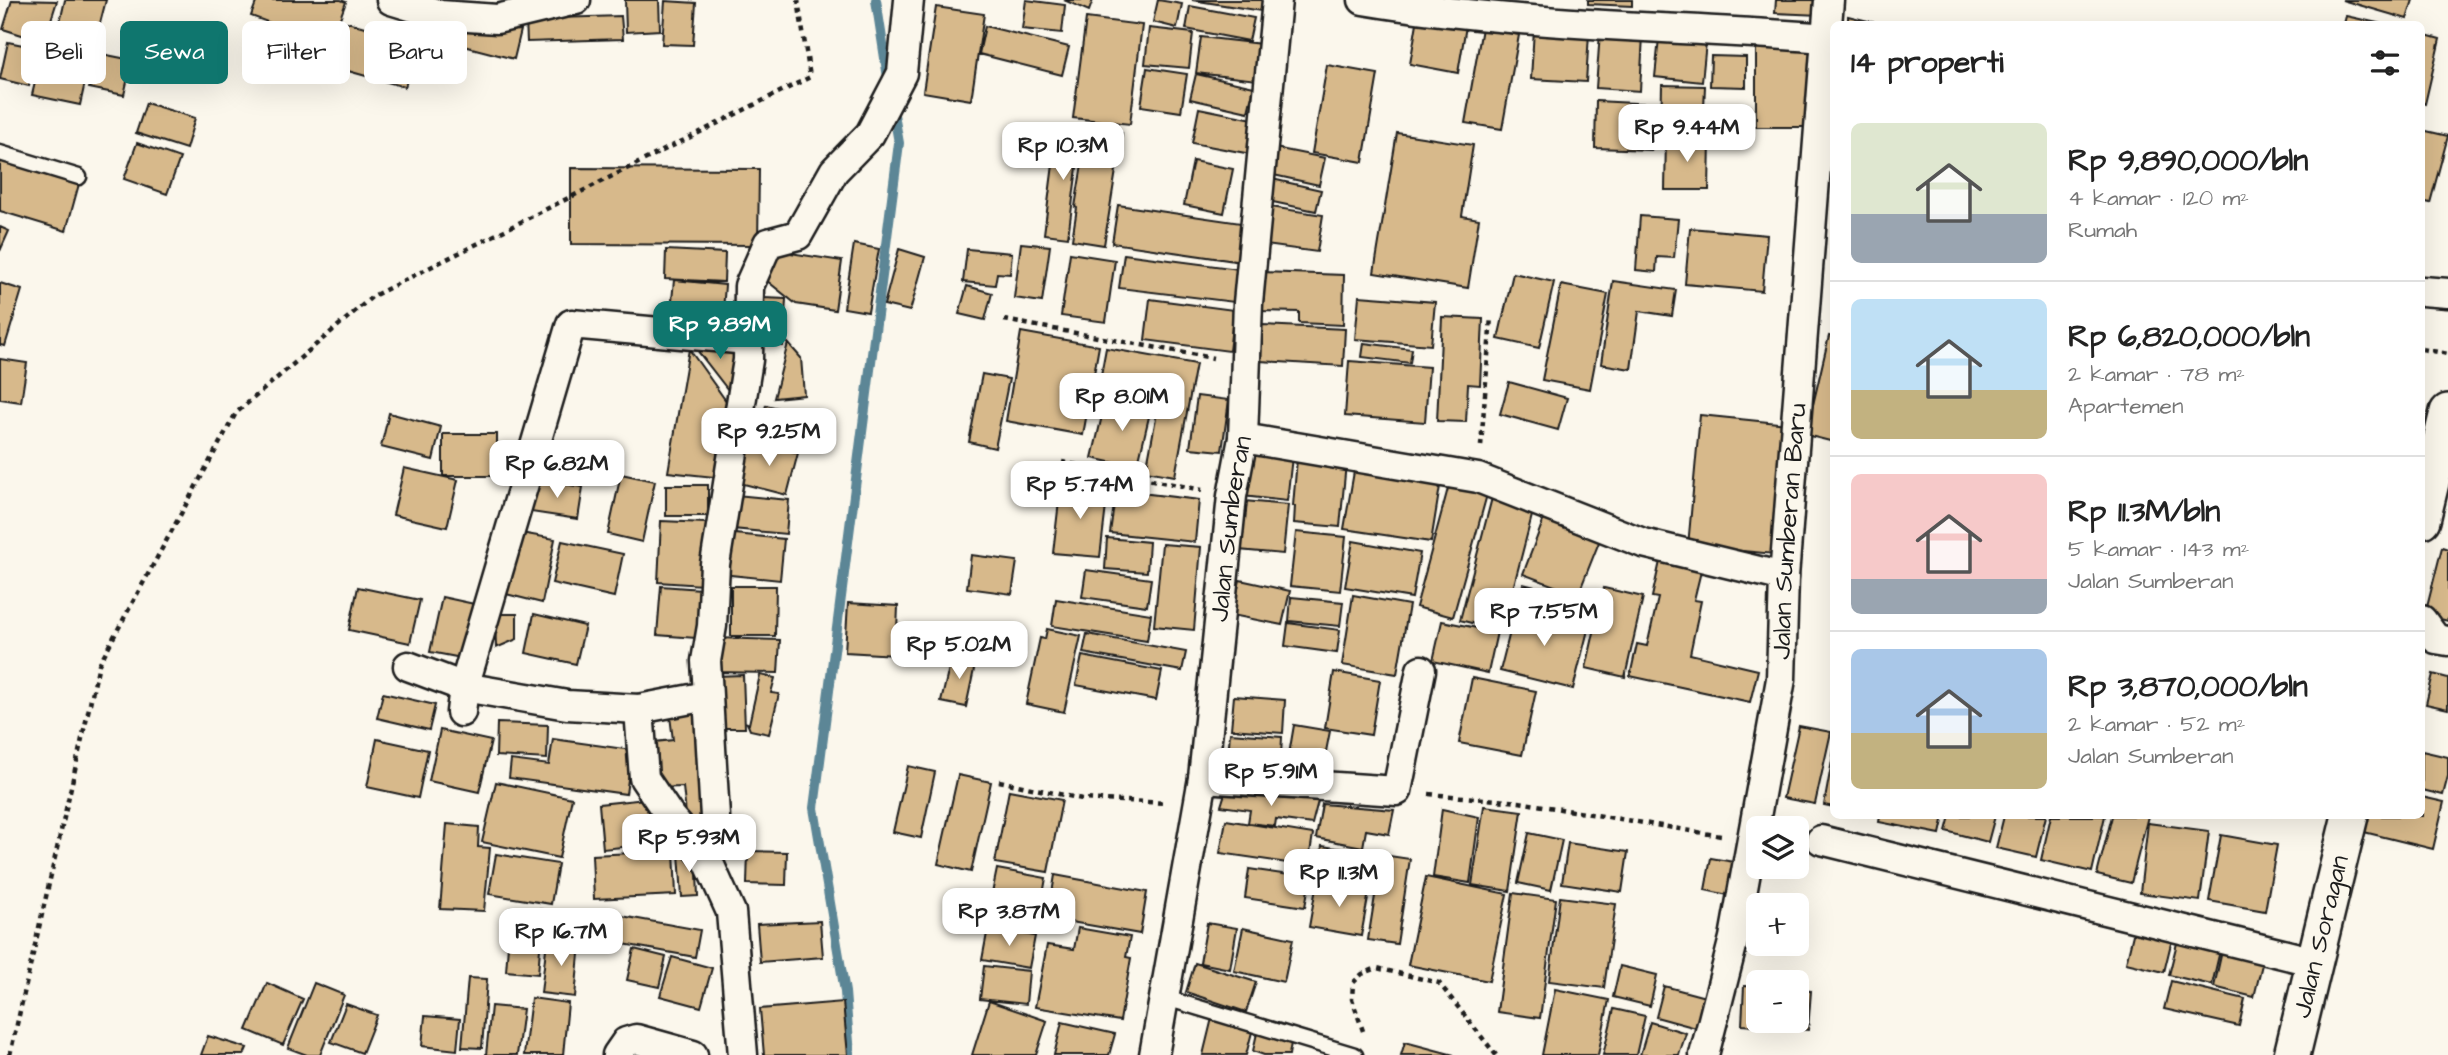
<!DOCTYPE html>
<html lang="id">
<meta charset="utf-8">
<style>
body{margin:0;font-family:"Architects Daughter",sans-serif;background:#f6f6f6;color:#222;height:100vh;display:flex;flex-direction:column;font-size:26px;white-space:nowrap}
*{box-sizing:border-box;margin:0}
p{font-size:23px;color:#767676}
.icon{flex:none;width:38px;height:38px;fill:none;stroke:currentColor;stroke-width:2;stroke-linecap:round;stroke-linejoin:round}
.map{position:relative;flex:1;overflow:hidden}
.details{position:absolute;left:1830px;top:21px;width:595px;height:798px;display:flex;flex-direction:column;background:#fff;border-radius:10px;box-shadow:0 7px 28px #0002}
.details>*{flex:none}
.top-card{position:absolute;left:21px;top:21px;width:665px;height:63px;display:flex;gap:14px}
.controls{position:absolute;left:1746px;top:816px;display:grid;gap:14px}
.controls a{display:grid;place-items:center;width:63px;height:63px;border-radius:10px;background:#fff;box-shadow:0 7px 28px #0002;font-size:35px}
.price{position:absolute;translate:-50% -60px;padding:0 16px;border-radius:14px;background:#fff;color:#222;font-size:23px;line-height:46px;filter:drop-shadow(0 2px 4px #0008)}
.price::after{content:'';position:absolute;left:50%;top:42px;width:21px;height:16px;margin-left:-10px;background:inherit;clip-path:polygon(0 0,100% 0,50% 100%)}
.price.current{background:#0f766e;color:#fff}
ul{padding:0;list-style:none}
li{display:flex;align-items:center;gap:21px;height:175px;padding:0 21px}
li+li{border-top:2px solid #e0e0e0}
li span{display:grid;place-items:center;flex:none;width:196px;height:140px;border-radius:10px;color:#555}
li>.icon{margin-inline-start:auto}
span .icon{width:84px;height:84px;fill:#fffc;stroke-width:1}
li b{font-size:30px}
h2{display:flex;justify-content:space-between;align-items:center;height:84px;padding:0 21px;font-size:30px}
.chip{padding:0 24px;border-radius:10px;background:#fff;box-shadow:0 7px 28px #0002;font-size:24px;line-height:63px}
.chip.current{background:#0f766e;color:#fff}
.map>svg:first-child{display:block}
</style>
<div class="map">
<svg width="2448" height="1055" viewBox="0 0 2448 1055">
<rect width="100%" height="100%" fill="#fbf7ec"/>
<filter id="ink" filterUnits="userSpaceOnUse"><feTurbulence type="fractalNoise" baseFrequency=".0143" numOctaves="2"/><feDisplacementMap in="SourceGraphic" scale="14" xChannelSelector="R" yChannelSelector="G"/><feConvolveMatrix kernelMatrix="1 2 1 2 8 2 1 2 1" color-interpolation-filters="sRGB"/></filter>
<g filter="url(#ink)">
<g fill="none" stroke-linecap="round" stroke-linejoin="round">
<!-- stream -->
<path stroke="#5c8696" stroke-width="10" d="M876,0l13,84
M850,1055l-5,-63 -31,-184 85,-665 -7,-40"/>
</g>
<!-- building -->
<path fill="#d7b98b" stroke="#1c1c1c" stroke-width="2" d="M12,0l45,1 -13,41 -41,-13z
M65,0h41l-9,35 -38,-9z
M257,0h84l5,2 -16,43 -79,-29z
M625,0h34l1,30 -34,2z
M1026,0l39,5 -3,28 -40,-4z
M1064,0h29l-4,11z
M1158,0l24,4 -5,24 -24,-6z
M1192,0h72l-2,11z
M1588,0h44v6l-44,-2z
M1776,0h44v15l-45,-2z
M2342,0h71l-6,19z
M665,1l31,2 -3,42 -31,-1z
M1190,6l64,12 -5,23 -63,-12z
M936,7l48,7 -13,86 -48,-8z
M621,16l2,23 -96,3 -1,-23z
M1848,16l32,8h-32z
M2346,16l36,8h-38z
M1418,17l48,9 -8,47 -48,-9z
M1086,18l56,7 -12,99 -57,-6z
M347,22l71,20 -13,45 -71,-20z
M985,26l84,21 -7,28 -83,-21z
M1149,28l44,5 -4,35 -44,-4z
M1482,28l37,7 -17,94 -37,-6z
M1534,29l55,4 -3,49 -55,-3z
M521,30l-7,29 -54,-14v-13z
M1600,32l43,3 -3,56 -44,-3z
M2422,34l18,5 -15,65 -3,-1z
M1201,37l60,7 -4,36 -61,-7z
M1659,38l47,4 -4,40 -47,-5z
M1756,40h54v87h-54z
M8,42l30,6 -9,38 -29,-7z
M43,49l47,11 -10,45 -48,-10z
M97,53l35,7 -8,35 -35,-7z
M1711,56l35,1v30l-36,-1z
M1327,65l51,9 -15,88 -51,-9z
M1147,68l40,6 -6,38 -40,-6z
M1196,74l58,13 -6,25 -58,-13z
M1662,85l43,1 -2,44h-42z
M1596,101l57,3 -1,46 -57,-2z
M146,103l49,15 -9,31 -50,-16z
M1199,108l59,12 -7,34 -59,-11z
M1058,126l24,3 -14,108 -24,-3z
M1088,128l34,5 -18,112 -32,-5 5,-32 -2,-1z
M2422,130l26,6 -18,67 -8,-2z
M1397,133l76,12 -11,71 17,3 -11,69 -94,-15z
M1666,138l44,1 -1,51h-44z
M137,143l43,15 -13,36 -43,-15z
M1275,148l50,10 -6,27 -50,-11z
M0,160l79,24 -13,47 -66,-20z
M1193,161l40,8 -9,44 -40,-8z
M571,168l188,1 -1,76 -187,-1z
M1272,179l49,11 -5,21 -48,-10z
M1118,205l130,19 -6,38 -130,-19z
M1264,206l59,9 -6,37 -58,-8z
M1640,216l38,3 -4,39 -17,-1 -1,15 -20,-2z
M0,227l9,4 -9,20z
M1690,228l77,7 -5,56 -77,-7z
M1021,243l29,3 -8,56 -28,-4z
M854,244l25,5 -11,63 -24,-4z
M899,249l26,8 -15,54 -26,-6z
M967,249l45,4 -2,21 -13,-1 -2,12 -32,-3z
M666,250l59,3 -1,29 -59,-3z
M771,250l71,11 -7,49 -39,-6 -30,-24z
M1070,253l45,7 -9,62 -45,-6z
M1124,254l115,15 -5,33 -115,-14z
M1262,272l82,3 -1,50 -44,-2v-11l-38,-1z
M1513,273l41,9 -15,66 -41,-9z
M674,280l51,5 -4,51 -52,-5z
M1613,281l63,9 -4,26 -33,-5 -8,58 -30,-5z
M0,283l22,7 -17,56 -5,-1z
M1561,285l47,9 -18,95 -48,-9z
M967,286l25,7 -7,27 -26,-6z
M1359,296l76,6 -4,43 -76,-6z
M763,298l23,1 -3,47 -22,-2z
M1150,299l84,11 -5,41 -84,-11z
M1442,317l41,2 -3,66 -12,-1 -2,38 -29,-1z
M1262,325l83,4 -2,37 -83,-5z
M1021,332l78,14 -16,89 -77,-14z
M1829,336l5,1v105l-28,-7z
M788,343l13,15 3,37 -30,3z
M1364,343l48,6 -2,14 -48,-6z
M707,345h26l3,11 -8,34 -31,-40z
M1106,348l90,16 -21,112 -29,-5 16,-85 -61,-11z
M689,349l37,52 -12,76 -46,-5z
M0,359l27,4 -6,39 -21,-3z
M1349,361l80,6 -4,55 -80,-6z
M982,374l27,5 -14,69 -26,-6z
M1509,382l58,16 -9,32 -58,-16z
M1197,396l32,4 -7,51 -32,-3z
M1106,399l45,9 -14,60 -45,-10z
M766,405l37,9 -7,32 -38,-9z
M389,413l52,14 -8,33 -52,-13z
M1700,415l88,9 -13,130 -87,-8z
M443,434h54v42h-54z
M751,440l47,13 -11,42 -47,-12z
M1250,443l43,5 -6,53 -44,-5z
M1297,459l49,4 -6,64 -46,-4 1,-17h-2z
M1355,466l86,14 -10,62 -87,-13z
M404,468l54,12 -11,47 -54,-12z
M621,474l34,7 -13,61 -34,-8z
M537,480l46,7 -5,32 -47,-7z
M1450,481l38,10 -35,126 -37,-10z
M1061,484l47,5 -8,68 -47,-4z
M666,485h42v31h-42z
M1116,490l83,10 -4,42 -85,-9z
M1493,494l42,10 -33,127 -42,-11z
M736,495l53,5 -3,34 -53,-5z
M1244,501l44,4 -5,49 -44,-4z
M1545,516l56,21 -23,58 -55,-21z
M661,521l45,2 -3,62 -45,-3z
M1296,532l50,5 -6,54 -50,-5z
M521,533l34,6 -13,64 -36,-9z
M725,533l59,6 -4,41 -59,-6z
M1107,538l42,4 -2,30 -42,-3z
M562,541l61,13 -9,43 -62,-14z
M1353,541l67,12 -8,45 -67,-11z
M1162,544l39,3 -7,83 -40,-4z
M2442,547l6,2v72l-23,-6z
M971,555l46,6 -5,33 -45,-6z
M1661,557l41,10 -8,33 7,1 -11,53 68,16 -8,32 -120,-26 7,-32 10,2 11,-48 -6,-1z
M1086,570l65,9 -4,27 -65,-9z
M1240,580l50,11 -8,34 -50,-10z
M1523,584l72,18 -6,22 -71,-18z
M661,586l40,3 -5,49 -39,-3z
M731,586h45l-1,50h-44z
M358,587l62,13 -10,43 -61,-13z
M1604,588l39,9 -18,80 -39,-9z
M1353,595l56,10 -12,69 -55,-9z
M442,597l37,8 -12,54 -37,-7z
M1291,597l52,5 -3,24 -51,-5z
M1056,599l95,15 -4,27 -95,-15z
M848,603l50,3 -2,49 -51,-3z
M1516,608l73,18 -16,63 -73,-18z
M495,614h22v25l-21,9z
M534,614l51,12 -9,38 -50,-11z
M1442,621l55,11 -9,41 -55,-12z
M1288,623l52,7 -3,23 -52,-7z
M1047,629l34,7 -17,76 -38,-8 14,-66 5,1z
M1087,634l99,18 -4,19 -99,-18z
M716,638l64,2 -2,33 -63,-1z
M952,655l24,5 -10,47 -25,-5z
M1082,656l80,15 -6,29 -80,-15z
M1334,672l46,8 -9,55 -46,-7z
M2433,674l15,4v31l-22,-5z
M743,675l2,53h-29l-1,-52z
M760,675l15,3 -4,15 8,1 -10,40 -19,-4 -3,-7 2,1z
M1472,678l64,13 -14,64 -63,-12z
M383,693l52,12 -6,25 -52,-12z
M1234,696l51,4 -2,33 -52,-4z
M698,705l12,115 -23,3 -4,-36 -29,1 -9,-45 28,-3 -4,-32z
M497,723l51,2 -1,34 -51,-3z
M1294,725l36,6 -8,41 -35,-6z
M1799,726l32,6 -16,72 -32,-6z
M440,730l51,11 -12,51 -50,-11z
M1230,733l52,4 -2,37 -53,-4z
M377,739l51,11 -10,48 -51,-11z
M553,739l79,11 -6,44 -117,-16 2,-18 38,5z
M1834,750v57l-10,-2z
M2422,751l26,6v19l-5,19 -21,-5z
M908,766l27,6 -14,66 -28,-6z
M958,775l33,7 -20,90 -33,-8z
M496,782l76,16 -13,60 -77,-16z
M1009,790l53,10 -14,72 -53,-9z
M1226,790l92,11 -6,23 -36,-5 -1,7 -27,-3 2,-13 -29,-4z
M2422,797l22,5 -11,47 -69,-17 4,-16h54z
M655,798l5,45 -57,6 -4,-45z
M1322,804l72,6 -5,24 -23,-4 -3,17 -47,-9z
M1484,806l38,5 -12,80 -38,-6z
M1442,809l37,8 -9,66 -37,-6z
M1880,816h64l-4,18 -61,-12z
M1950,816h45l-7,26 -42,-11z
M2004,816h42l-10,41 -40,-9z
M2051,816h54l-13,56 -51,-12z
M2112,816h36l-17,67 -34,-8z
M1226,820l87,14 -5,32 -88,-13z
M2148,823l61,8 -9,70 -60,-8z
M447,824l32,3 -1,20 12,1 -6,63 -44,-2z
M1529,833l33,7 -11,50 -33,-7z
M2221,835l56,10 -12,66 -56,-10z
M1568,843l60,9 -6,40 -60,-9z
M1322,846l88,13 -13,85 -29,-4 10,-63 -59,-10z
M674,851l2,44 -82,4 -2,-44z
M748,851l39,1 -1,33 -39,-1z
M696,852l2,44 -16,1 -3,-44z
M496,854l62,10 -7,40 -62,-10z
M1711,858l23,4 -6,33 -23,-5z
M997,869l49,9 -8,44 -50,-9z
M1249,869l61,9 -5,29 -60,-9z
M1055,875l92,17 -7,42 -92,-16z
M1426,877l81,17 -18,87 -81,-16z
M1317,882l52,10 -8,44 -52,-9z
M1513,893l43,6 -16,119 -43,-6z
M1560,897l56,7 -12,84 -55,-7z
M511,907l32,3 -5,64 -32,-3z
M605,913l95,17 -5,27 -94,-17z
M2137,918l38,9 -11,45 -38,-9z
M820,921l3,36 -63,5 -3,-38z
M1207,923l30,5 -7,41 -30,-6z
M988,928l47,8 -6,32 -47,-8z
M1078,928l52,9 -4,20 5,1 -11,63 -85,-14 12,-62 27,4z
M1243,928l50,11 -9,43 -50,-11z
M2180,931l42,11 -10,43 -43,-10z
M547,940l33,3 -5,54 -34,-4z
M2224,942l41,10 -11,45 -40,-10z
M634,949l32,8 -7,30 -32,-7z
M672,957l40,11 -11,39 -41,-11z
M1195,963l61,19 -10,30 -60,-20z
M984,966l45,5 -3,33 -46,-5z
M1620,966l37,9 -7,31 -37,-9z
M468,978l19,1 -5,69 -20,-1z
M2171,981l74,18 -6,27 -75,-17z
M267,983l36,16 -20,46 -36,-15z
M314,983l30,12 -24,60h-13l-19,-7z
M1664,986l45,12 -9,31 -44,-12z
M1744,986l15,1v33h38v-30l14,1 -3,39 -66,-5z
M1555,989l54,11 -11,55h-56z
M531,998l37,5 -5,52h-39z
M989,1001l58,20 -11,34h-64z
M843,1002l5,53h-84l-4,-46z
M346,1004l31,11 -15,38 -31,-11z
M491,1006l32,3 -6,46h-31z
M1614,1009l31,7 -9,39h-33z
M425,1016l35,3 -3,31 -35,-4z
M1212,1018l40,14 -6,23h-43z
M1062,1022l53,12 -6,21h-55z
M1650,1022l36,11 -7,22h-39z
M1257,1033l34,10 -2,12h-25l-11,-4z
M208,1036l39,12 -3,7h-43z
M1405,1042l49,13h-53z"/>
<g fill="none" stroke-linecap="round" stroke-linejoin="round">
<defs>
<path id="service" d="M0,153l79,24
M1166,998l189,57"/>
<g id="minor">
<path d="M391,0l49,15 57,4 79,-19"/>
<path d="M1363,0c154,26 309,26 464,38"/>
<path d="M2422,291l26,2"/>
<path d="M1243,438l235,40 165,65 141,34"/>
<path d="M2422,620l14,19 12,2"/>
<path d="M408,666l56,21 103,18 72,4 68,-13"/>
<path d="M639,709l5,69 27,40 36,41 24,53 12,143"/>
<path d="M461,712l3,-25 107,-363 177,16"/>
<path d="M1203,778l194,13 24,-121"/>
<path d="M1821,840l494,122"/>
<path d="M707,859l8,-42 -9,-156 6,-35 3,-62 33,-204 1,-74 19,-43 30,-8 36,-64 36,-37 32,-61 7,-73"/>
<path d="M617,1055l9,-13 10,-3 57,16"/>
<path id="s1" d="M1154,1055l49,-277 29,-282 11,-58 5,-135 29,-303"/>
<path id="s2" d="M1704,1055l30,-117 47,-259 3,-102 45,-577"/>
</g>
<g id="tertiary">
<path d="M2422,520l26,-108"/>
<path id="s3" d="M2292,1055l58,-239"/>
</g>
</defs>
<!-- service casing -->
<use href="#service" stroke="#1c1c1c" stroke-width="19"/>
<!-- minor casing -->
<use href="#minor" stroke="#1c1c1c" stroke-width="33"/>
<!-- tertiary casing -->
<use href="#tertiary" stroke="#1c1c1c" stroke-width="40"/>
<!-- path -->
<path stroke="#1c1c1c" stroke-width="4.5" stroke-dasharray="5 5" stroke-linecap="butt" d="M1004,320l209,38
M2422,349l26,5
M1481,446l10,-129
M1062,462l140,28
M999,781l83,18 85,4
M1429,794l90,8 202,34
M1363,1031l-11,-32 1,-16 9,-9 15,-6 62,15 57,72
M10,1055l89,-391 137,-251 137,-117 437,-219 -12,-77"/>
<!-- service -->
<use href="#service" stroke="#fbf7ec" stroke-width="14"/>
<!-- minor -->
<use href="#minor" stroke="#fbf7ec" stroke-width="28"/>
<!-- tertiary -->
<use href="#tertiary" stroke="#fbf7ec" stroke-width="35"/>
</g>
</g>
<g text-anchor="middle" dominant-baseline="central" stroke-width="7" stroke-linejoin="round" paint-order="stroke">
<!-- street labels -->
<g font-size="26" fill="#1c1c1c" stroke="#fbf7ec">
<text stroke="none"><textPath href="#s1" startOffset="532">Jalan Sumberan</textPath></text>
<text stroke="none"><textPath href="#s2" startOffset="532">Jalan Sumberan Baru</textPath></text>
<text stroke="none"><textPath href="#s3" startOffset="122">Jalan Soragan</textPath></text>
</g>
</g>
</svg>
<div class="controls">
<a><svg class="icon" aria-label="layers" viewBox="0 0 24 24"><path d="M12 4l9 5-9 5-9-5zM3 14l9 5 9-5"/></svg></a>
<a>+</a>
<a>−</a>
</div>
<b class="price" style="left:1687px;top:164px">Rp 9.44M</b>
<b class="price" style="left:1063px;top:182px">Rp 10.3M</b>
<b class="price current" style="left:720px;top:361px">Rp 9.89M</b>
<b class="price" style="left:1122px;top:433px">Rp 8.01M</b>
<b class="price" style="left:769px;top:468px">Rp 9.25M</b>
<b class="price" style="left:557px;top:500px">Rp 6.82M</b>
<b class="price" style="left:1080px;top:521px">Rp 5.74M</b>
<b class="price" style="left:1544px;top:648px">Rp 7.55M</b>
<b class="price" style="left:959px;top:681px">Rp 5.02M</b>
<b class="price" style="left:1271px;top:808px">Rp 5.91M</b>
<b class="price" style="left:689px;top:874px">Rp 5.93M</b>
<b class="price" style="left:1339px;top:909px">Rp 11.3M</b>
<b class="price" style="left:1009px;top:948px">Rp 3.87M</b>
<b class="price" style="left:561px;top:968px">Rp 16.7M</b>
<div class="top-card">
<a class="chip">Beli</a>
<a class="chip current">Sewa</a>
<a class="chip">Filter</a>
<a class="chip">Baru</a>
</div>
<section class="details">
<h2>14 properti<svg class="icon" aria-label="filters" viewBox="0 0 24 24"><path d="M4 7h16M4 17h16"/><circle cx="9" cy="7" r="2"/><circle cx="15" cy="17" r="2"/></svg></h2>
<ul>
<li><span style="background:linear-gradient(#dfe7d0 65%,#9aa5b1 0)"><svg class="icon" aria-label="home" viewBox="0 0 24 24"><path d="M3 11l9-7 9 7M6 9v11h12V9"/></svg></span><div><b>Rp 9,890,000/bln</b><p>4 kamar · 120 m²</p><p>Rumah</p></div></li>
<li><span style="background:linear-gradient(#bfe0f5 65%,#c2b280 0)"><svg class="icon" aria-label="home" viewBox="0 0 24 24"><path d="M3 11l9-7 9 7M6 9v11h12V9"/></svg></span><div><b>Rp 6,820,000/bln</b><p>2 kamar · 78 m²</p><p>Apartemen</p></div></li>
<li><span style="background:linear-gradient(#f6c9c9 75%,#9aa5b1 0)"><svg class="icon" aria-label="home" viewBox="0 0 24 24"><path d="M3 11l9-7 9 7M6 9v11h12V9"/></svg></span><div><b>Rp 11.3M/bln</b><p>5 kamar · 143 m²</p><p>Jalan Sumberan</p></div></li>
<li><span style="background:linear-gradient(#a9c7e8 60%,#c2b280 0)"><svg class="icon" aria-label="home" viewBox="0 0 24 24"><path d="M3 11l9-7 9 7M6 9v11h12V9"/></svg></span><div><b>Rp 3,870,000/bln</b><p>2 kamar · 52 m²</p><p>Jalan Sumberan</p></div></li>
</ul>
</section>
</div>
